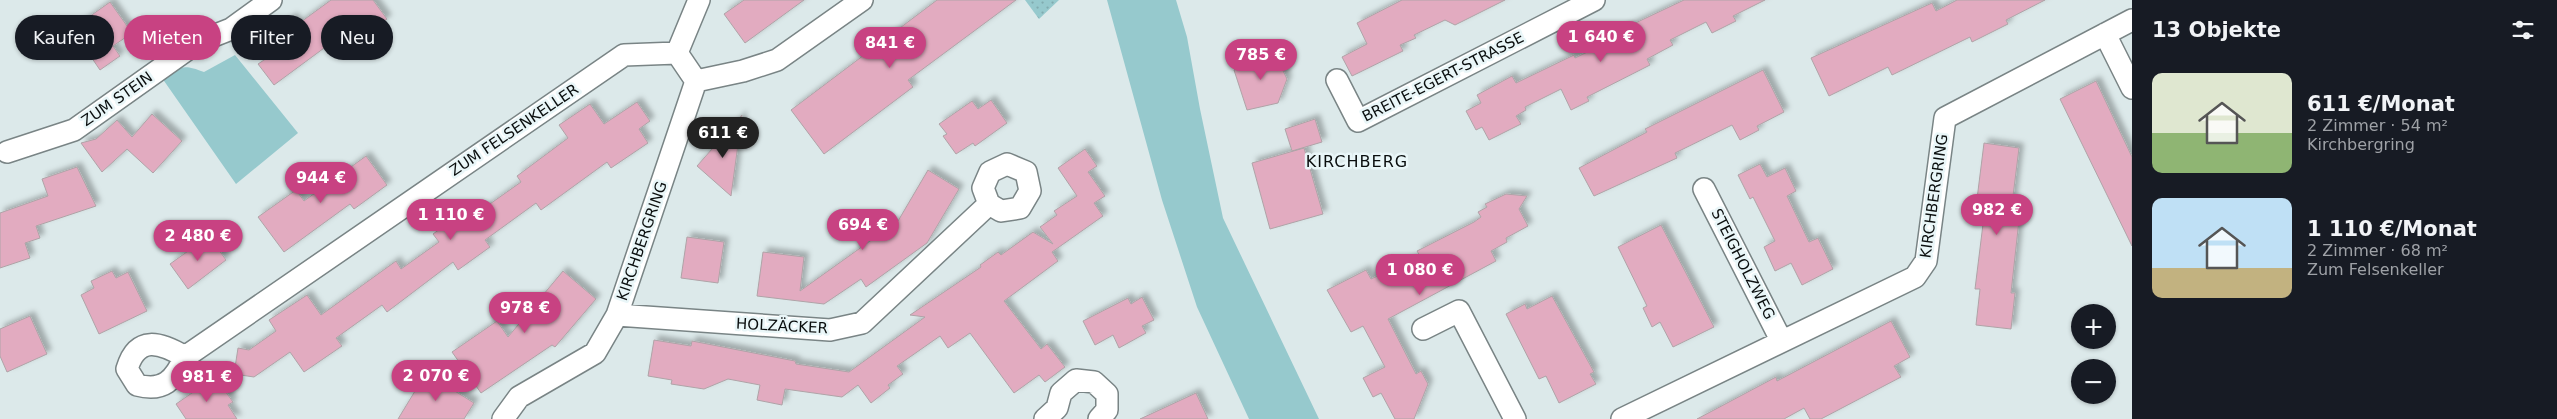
<!DOCTYPE html>
<html lang="de">
<meta charset="utf-8">
<style>
body{margin:0;font-family:"DejaVu Sans",sans-serif;background:#20242c;color:#f1f3f6;height:100vh;display:flex;flex-direction:column;font-size:19px;white-space:nowrap}
*{box-sizing:border-box;margin:0}
p{font-size:16px;color:#9ea1a6}
.icon{flex:none;width:28px;height:28px;fill:none;stroke:currentColor;stroke-width:2;stroke-linecap:round;stroke-linejoin:round}
.map{position:relative;flex:1;overflow:hidden}
.details{display:flex;flex-direction:column;background:#171b24;width:425px}
.details>*{flex:none}
.guide{position:absolute;left:15px;top:15px;width:475px;height:45px;display:flex;gap:10px}
.buttons{position:absolute;left:2071px;top:304px;display:grid;gap:10px}
.buttons a{display:grid;place-items:center;width:45px;height:45px;border-radius:50%;background:#171b24;box-shadow:0 1px 4px #0004;font-size:25px}
.price{position:absolute;translate:-50% -42px;padding:0 11px;border-radius:18px;background:#c84282;color:#fff;font-size:16px;line-height:32px;filter:drop-shadow(0 1px 2px #0008)}
.price::after{content:'';position:absolute;left:50%;top:30px;width:15px;height:11px;margin-left:-8px;background:inherit;clip-path:polygon(0 0,100% 0,50% 100%)}
.price.active{background:#222;color:#fff}
ul{padding:0;list-style:none}
li{display:flex;align-items:center;gap:15px;height:125px;padding:0 20px}
li span{display:grid;place-items:center;flex:none;width:140px;height:100px;border-radius:10px;color:#555}
li>.icon{margin-inline-start:auto}
span .icon{width:60px;height:60px;fill:#fffc;stroke-width:1}
li b{font-size:21px}
h2{display:flex;justify-content:space-between;align-items:center;height:60px;padding:0 20px;font-size:21px}
.tag{padding:0 18px;border-radius:22px;background:#171b24;box-shadow:0 1px 4px #0004;font-size:18px;line-height:45px}
.tag.active{background:#c84282;color:#fff}
main{display:flex;flex:1;min-height:0}
.map>svg:first-child{display:block}
</style>
<main>
<div class="map">
<svg width="2132" height="419" viewBox="0 0 2132 419">
<defs>
<pattern id="park-dots" width="8" height="8" patternUnits="userSpaceOnUse" patternTransform="scale(1.25)"><rect width="8" height="8" fill="#96c9cd"/><path d="M2 2h.1M6 6h.1" fill="none" stroke="#80abaf" stroke-width="1.8" stroke-linecap="round"/></pattern>
<filter id="shadow"><feDropShadow dx="4.5" dy="-4.5" stdDeviation="2.5" flood-color="#0004"/></filter>
</defs>
<rect width="100%" height="100%" fill="#dce9ea"/>
<!-- grass -->
<path fill="#96c9cd" d="M1107,0h69l11,37 13,72 23,109 96,201h-70l-52,-112 -35,-107z
M235,55l63,78 -62,51 -74,-106c19,-12 21,-14 42,-6z"/>
<!-- park -->
<path fill="url(#park-dots)" d="M1025,0h34l-20,19z"/>
<!-- building -->
<path fill="#e2abc0" stroke="#afa3a7" filter="url(#shadow)" d="M331,0h42l14,19 -44,32 -8,-11 -61,45 -16,-21 9,-6 -10,-14 36,-27 5,7z
M744,0h60l-59,43 -21,-29z
M937,0h79l-108,80 5,7 -89,67 -33,-44z
M1402,0h103l-50,25 -10,-5 -31,15 2,3 -16,7 3,6 -51,25 -10,-19 25,-13 -10,-21z
M1684,0h81l-32,16 3,5 -24,12 -6,-11 -36,18 3,5 -26,14 3,6 -63,32 2,4 -18,9 -10,-21 -36,18 1,3 -10,6 5,8 -32,16 -7,-13 -6,3 -10,-19 15,-8 -4,-8 35,-19 4,7 58,-28 1,3 37,-18 -2,-5z
M1957,0h88l-39,20 2,4 -36,18 -2,-5 -78,38 -4,-8 -59,29 -18,-38 121,-55 4,8z
M110,2l22,31 -19,13 7,10 -20,14 -28,-41z
M1273,50l14,29 -9,24 -31,7 -13,-40z
M1763,70l21,42 -27,14 2,4 -19,10 -8,-15 -57,28 2,5 -83,38 -15,-28 68,-36 -2,-3z
M2096,81l36,76v89l-72,-147z
M991,100l16,23 -32,23 -2,-3 -17,11 -13,-18 4,-2 -8,-10 33,-23 6,8z
M637,102l13,19 -11,8 9,14 -37,25 -4,-6 -66,48 -5,-7 -51,37 5,7 -32,23 -5,-8 -66,50 -5,-7 -46,33 6,8 -38,26 -14,-20 -36,25 -20,-3 4,-26 11,2 27,-19 -7,-11 38,-25 14,20 75,-54 5,8 38,-27 -6,-8 32,-23 5,7 51,-36 -4,-6 51,-38 -9,-13 31,-21 14,20z
M152,114l30,27 -29,32 -26,-24 -25,23 -21,-29 15,-4 21,-19 15,17z
M742,115l-11,81 -34,-30z
M1315,119l7,23 -30,9 -7,-22z
M1984,143l35,5 -9,72h9l-8,73h4l-4,36 -35,-4 4,-36h-5l9,-73 -9,-1z
M1304,148l19,66 -53,15 -18,-66z
M1085,149l12,17 -9,6 17,24 -11,7 9,13 -51,36 6,9 -54,40 37,48 6,-5 18,23 -20,15 -6,-7 -25,18 -44,-60 -22,15 -8,-12 -43,30 6,8 -15,11 2,3 -19,15 -13,-18 -16,12 -57,-8 -3,16 -25,-5 3,-15 -32,-6 -24,10 -33,-5 1,-4 -24,-4 6,-36 37,6 1,-5 103,20 1,3 53,8 76,-55 -15,-2 71,-48 -1,-2 18,-13 3,3 32,-23 20,12 -13,-17 17,-12 -3,-4 23,-15 -19,-28z
M366,156l21,29 -33,24 -4,-5 -66,48 -26,-35 38,-27 8,11z
M1760,164l7,13 18,-9 11,23 -9,5 22,46 9,-4 15,31 -31,16 -11,-22 -16,8 -11,-24 11,-6 -22,-44 -3,2 -12,-24z
M77,167l19,39 -60,20 4,12 -15,5 5,15 -30,10v-55l48,-17 -6,-17z
M928,170l31,19 -32,54 -61,44 -5,-8 -37,25 -67,-8 6,-44 41,5 -4,34 98,-70z
M1506,194l21,2 -8,13 9,17 -22,12 1,4 -16,9 5,10 -108,58 28,55 5,-3 7,13 -14,35h-19l-14,-26 -8,4 -10,-19 22,-11 -22,-41 -12,6 -24,-42 39,-20 5,9 49,-23 -3,-5 57,-29 7,-5 -3,-5 9,-5 -2,-3z
M1661,225l53,102 -41,20 -13,-25 -8,5 -9,-19 4,-2 -29,-59z
M209,236l17,24 -38,29 -18,-25z
M687,237l37,5 -6,41 -37,-5z
M112,271l4,7 12,-6 19,39 -48,23 -18,-39 13,-7 -3,-7z
M563,271l33,28 -41,48 -3,-2 -71,48 -29,-41 45,-31 11,16z
M1552,296l42,76 -4,2 6,10 -37,19 -13,-27 -7,3 -33,-65 19,-10 2,5z
M1142,297l12,23 -12,6 4,7 -27,15 -6,-13 -18,10 -12,-24 45,-23 3,6z
M30,316l17,38 -40,18 -7,-16v-27z
M1891,321l19,36 -16,9 7,11 -80,42h-11l-6,-11 -20,11h-87l79,-42 1,4z
M426,373l48,30 -10,16h-66z
M215,377l18,25 -5,3 9,14h-51l-10,-15z
M1196,393l12,26h-68z"/>
<g fill="none" stroke-linecap="round" stroke-linejoin="round">
<defs>
<path id="street" d="M2105,34l27,54
M677,53l22,-53
M1337,80l21,41 236,-121
M7,152l67,-22 124,-88 33,-13 40,-29
M1704,189l77,151
M617,315l213,15 32,-7 127,-119 -6,-16 7,-16 17,-8 19,8 4,19 -10,17 -19,3 -12,-7
M1423,329l36,-18 56,108
M185,357c-11,23 -21,35 -48,28l-10,-16c10,-34 33,-27 58,-12l439,-302 53,-2 19,28
M503,419l16,-22 76,-44 22,-38 79,-234 47,-10 34,-11 85,-60
M1045,419l12,-11 4,-15 15,-13 18,2 13,12v16l-8,9
M1622,419l293,-142 11,-16 19,-143 187,-98"/>
</defs>
<!-- street casing -->
<use href="#street" stroke="#798485" stroke-width="24"/>
<!-- street -->
<use href="#street" stroke="#fff" stroke-width="21"/>
</g>
<g text-anchor="middle" dominant-baseline="central" stroke-width="5" stroke-linejoin="round" paint-order="stroke">
<!-- street labels -->
<g font-size="15" fill="#0a0e0e" stroke="#e9f6f8">
<text transform="translate(1443 77) rotate(-27)">BREITE-EGERT-STRASSE</text>
<text transform="translate(117 99) rotate(-35)">ZUM STEIN</text>
<text transform="translate(514 130) rotate(-34)">ZUM FELSENKELLER</text>
<text transform="translate(1934 196) rotate(-82)">KIRCHBERGRING</text>
<text transform="translate(642 241) rotate(-71)">KIRCHBERGRING</text>
<text transform="translate(1743 264) rotate(63)">STEIGHOLZWEG</text>
<text transform="translate(782 326) rotate(3)">HOLZÄCKER</text>
</g>
<!-- neighbourhood labels -->
<g font-size="16" letter-spacing="1" fill="#0a0e0e" stroke="#e9f6f8">
<text x="1357" y="161">KIRCHBERG</text>
</g>
</g>
</svg>
<div class="buttons">
<a>+</a>
<a>−</a>
</div>
<b class="price" style="left:1601px;top:63px">1 640 €</b>
<b class="price" style="left:890px;top:69px">841 €</b>
<b class="price" style="left:1261px;top:81px">785 €</b>
<b class="price active" style="left:723px;top:159px">611 €</b>
<b class="price" style="left:321px;top:204px">944 €</b>
<b class="price" style="left:1997px;top:236px">982 €</b>
<b class="price" style="left:451px;top:241px">1 110 €</b>
<b class="price" style="left:863px;top:251px">694 €</b>
<b class="price" style="left:198px;top:262px">2 480 €</b>
<b class="price" style="left:1420px;top:296px">1 080 €</b>
<b class="price" style="left:525px;top:334px">978 €</b>
<b class="price" style="left:436px;top:402px">2 070 €</b>
<b class="price" style="left:207px;top:403px">981 €</b>
<div class="guide">
<a class="tag">Kaufen</a>
<a class="tag active">Mieten</a>
<a class="tag">Filter</a>
<a class="tag">Neu</a>
</div>
</div>
<section class="details">
<h2>13 Objekte<svg class="icon" aria-label="filters" viewBox="0 0 24 24"><path d="M4 7h16M4 17h16"/><circle cx="9" cy="7" r="2"/><circle cx="15" cy="17" r="2"/></svg></h2>
<ul>
<li><span style="background:linear-gradient(#dfe7d0 60%,#8fb573 0)"><svg class="icon" aria-label="home" viewBox="0 0 24 24"><path d="M3 11l9-7 9 7M6 9v11h12V9"/></svg></span><div><b>611 €/Monat</b><p>2 Zimmer · 54 m²</p><p>Kirchbergring</p></div></li>
<li><span style="background:linear-gradient(#bfe0f5 70%,#c2b280 0)"><svg class="icon" aria-label="home" viewBox="0 0 24 24"><path d="M3 11l9-7 9 7M6 9v11h12V9"/></svg></span><div><b>1 110 €/Monat</b><p>2 Zimmer · 68 m²</p><p>Zum Felsenkeller</p></div></li>
</ul>
</section>
</main>
